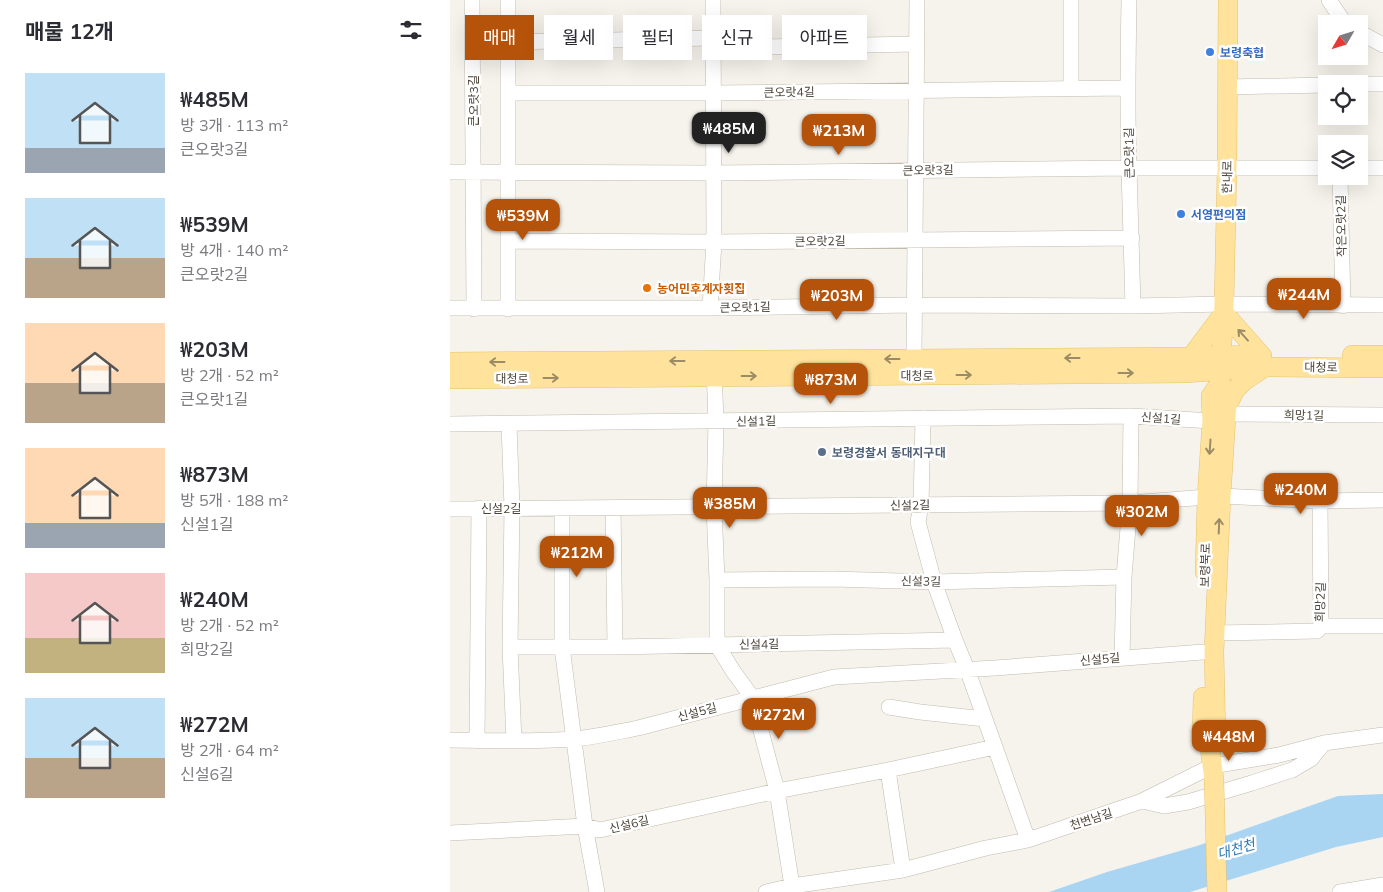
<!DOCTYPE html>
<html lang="ko">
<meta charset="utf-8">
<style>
body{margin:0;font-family:Mulish,"Noto Sans KR",sans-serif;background:#f7f7f7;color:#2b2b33;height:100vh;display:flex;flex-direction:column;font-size:19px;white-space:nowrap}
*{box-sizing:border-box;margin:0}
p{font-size:16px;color:#7c7c81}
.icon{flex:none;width:28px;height:28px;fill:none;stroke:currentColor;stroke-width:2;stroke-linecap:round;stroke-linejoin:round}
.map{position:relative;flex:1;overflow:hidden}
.details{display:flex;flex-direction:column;background:#fff;width:450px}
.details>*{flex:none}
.hud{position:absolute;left:15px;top:15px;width:475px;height:45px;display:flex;gap:10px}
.needle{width:32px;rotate:231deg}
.buttons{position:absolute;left:868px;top:15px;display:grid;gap:10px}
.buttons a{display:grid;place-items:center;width:50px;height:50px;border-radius:0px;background:#fff;box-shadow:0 5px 20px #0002;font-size:25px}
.price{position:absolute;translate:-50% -42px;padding:0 11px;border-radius:10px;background:#b45309;color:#fff;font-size:16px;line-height:32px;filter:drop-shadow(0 1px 2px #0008)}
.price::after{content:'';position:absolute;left:50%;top:30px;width:15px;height:11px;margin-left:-8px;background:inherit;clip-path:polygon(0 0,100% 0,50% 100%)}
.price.on{background:#222;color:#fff}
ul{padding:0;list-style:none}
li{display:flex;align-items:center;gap:15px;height:125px;padding:0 25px}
li span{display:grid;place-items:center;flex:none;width:140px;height:100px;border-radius:0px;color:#555}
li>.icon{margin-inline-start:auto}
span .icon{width:60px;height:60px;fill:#fffc;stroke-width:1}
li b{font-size:21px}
h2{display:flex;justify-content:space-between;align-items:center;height:60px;padding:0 25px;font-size:21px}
.chip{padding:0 18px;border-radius:0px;background:#fff;box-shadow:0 5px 20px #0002;font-size:18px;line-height:45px}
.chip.on{background:#b45309;color:#fff}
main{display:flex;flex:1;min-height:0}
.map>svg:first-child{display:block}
</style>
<main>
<section class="details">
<h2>매물 12개<svg class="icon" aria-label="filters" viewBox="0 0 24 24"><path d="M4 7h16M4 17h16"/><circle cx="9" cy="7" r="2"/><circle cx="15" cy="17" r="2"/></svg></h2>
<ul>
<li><span style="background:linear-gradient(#bfe0f5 75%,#9aa5b1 0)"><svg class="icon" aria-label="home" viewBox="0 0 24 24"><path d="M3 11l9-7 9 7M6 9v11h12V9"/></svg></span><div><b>₩485M</b><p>방 3개 · 113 m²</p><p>큰오랏3길</p></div></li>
<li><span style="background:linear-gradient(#bfe0f5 60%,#b9a48a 0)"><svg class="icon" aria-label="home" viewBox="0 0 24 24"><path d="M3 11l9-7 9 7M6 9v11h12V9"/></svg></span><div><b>₩539M</b><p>방 4개 · 140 m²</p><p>큰오랏2길</p></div></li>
<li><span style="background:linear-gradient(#ffd9b3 60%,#b9a48a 0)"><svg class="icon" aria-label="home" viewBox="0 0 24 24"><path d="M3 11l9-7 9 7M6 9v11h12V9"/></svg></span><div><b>₩203M</b><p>방 2개 · 52 m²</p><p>큰오랏1길</p></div></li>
<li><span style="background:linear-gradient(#ffd9b3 75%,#9aa5b1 0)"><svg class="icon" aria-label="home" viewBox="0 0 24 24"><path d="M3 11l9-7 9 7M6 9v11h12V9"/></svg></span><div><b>₩873M</b><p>방 5개 · 188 m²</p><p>신설1길</p></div></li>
<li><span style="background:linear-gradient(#f6c9c9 65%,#c2b280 0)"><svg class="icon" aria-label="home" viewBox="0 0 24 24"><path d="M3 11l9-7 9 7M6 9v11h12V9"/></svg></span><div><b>₩240M</b><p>방 2개 · 52 m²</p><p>희망2길</p></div></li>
<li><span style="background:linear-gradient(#bfe0f5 60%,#b9a48a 0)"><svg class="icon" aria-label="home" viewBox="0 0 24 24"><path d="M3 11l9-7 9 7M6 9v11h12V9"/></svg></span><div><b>₩272M</b><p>방 2개 · 64 m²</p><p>신설6길</p></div></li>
</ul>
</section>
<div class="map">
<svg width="933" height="892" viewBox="0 0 933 892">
<rect width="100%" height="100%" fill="#f6f3ec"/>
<!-- water -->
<path fill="#a9d4f2" d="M933,794v43l-47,10 -146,45h-141l58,-20 90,-26 141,-50z"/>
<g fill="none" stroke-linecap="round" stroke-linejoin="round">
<defs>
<path id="minor" d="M22,0l2,309
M621,0v89
M679,0c-1,56 -2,112 0,168 1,46 3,92 4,138
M879,0l16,24
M909,32l24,13
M58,42l205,-4
M263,48l203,-4
M909,84h24
M777,87l99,-2
M58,93h205l415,-5
M909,168h24
M0,172l264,1 415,-5h197
M890,176l3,130
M58,241l206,1 418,-4
M0,308h260l204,-3 219,1 91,-2 159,1
M260,308l4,-66 -1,-242
M58,309v-309
M464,359l3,-359
M264,367l2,55 -2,85 3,73v65l16,26 19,26 25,94 15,95
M776,414l157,1
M473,418l-2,87 -3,17 16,60 21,58 12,29 28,78
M0,424l681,-8 81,5
M59,424l3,84 -2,139 4,94
M771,496l99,5 63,-1
M163,508l2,139
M0,509l680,-6 77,-6
M112,509v138l23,179 12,66
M267,580l116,-1 101,3 190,-5
M871,626h62
M765,633l102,-2 4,-5 -1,-125
M60,647h105l340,-7
M672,657l2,-80 6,-74 1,-87
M439,707l31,5 65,7
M0,740c41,1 83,2 124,-1 21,-2 43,-7 64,-11l196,-51 161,-9 208,-16
M27,741l2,-233
M438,770l15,100
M692,801l22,5 24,-4 64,-19 40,-13 19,-11 13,-16
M0,833l135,-7 15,4 177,-39 111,-21 107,-23 33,93
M316,892l26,-6 111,-16 83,-22 42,-8 114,-39 70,-35 67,-11 45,-12 59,-8
M890,892l43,-7"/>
<path id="major" d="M902,355h31
M741,357l33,-44 38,43
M0,362l741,-5 30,-2 38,1
M0,379l735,-6 80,-6 118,1
M776,408l9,-18 9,-9 21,-14
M755,572l2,-75 5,-76 -1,-25 9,-13
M753,697l-1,38 8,13 4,32
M760,748l6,-11 -2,-85 7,-156 6,-95 -7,-18 4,-79 3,-136 1,-168"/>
</defs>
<!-- minor casing -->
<use href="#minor" stroke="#c2bbae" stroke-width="16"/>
<!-- major casing -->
<use href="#major" stroke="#e6c16a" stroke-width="20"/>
<!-- minor -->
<use href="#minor" stroke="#fff" stroke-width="15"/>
<!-- major -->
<use href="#major" stroke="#ffe39c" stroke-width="19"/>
<defs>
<path id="major-bridge" d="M764,780l3,112"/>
</defs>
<!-- major-bridge casing -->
<use href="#major-bridge" stroke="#e6c16a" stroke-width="20" stroke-linecap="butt"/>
<!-- major-bridge -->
<use href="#major-bridge" stroke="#ffe39c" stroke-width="19"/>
</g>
<!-- one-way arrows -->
<defs><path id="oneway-shaft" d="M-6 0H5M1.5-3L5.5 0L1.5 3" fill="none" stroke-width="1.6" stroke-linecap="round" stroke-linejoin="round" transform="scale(1.25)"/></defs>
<g stroke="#9c8c66">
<use href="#oneway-shaft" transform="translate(793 335) rotate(-132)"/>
<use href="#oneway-shaft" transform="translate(622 358) rotate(180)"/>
<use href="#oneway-shaft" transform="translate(442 359) rotate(180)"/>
<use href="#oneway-shaft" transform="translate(227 361) rotate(180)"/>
<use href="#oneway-shaft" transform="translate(47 362) rotate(180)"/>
<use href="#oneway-shaft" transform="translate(676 373)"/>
<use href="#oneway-shaft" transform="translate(514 375)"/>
<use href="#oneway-shaft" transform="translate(299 376)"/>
<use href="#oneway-shaft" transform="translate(101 378)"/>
<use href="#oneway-shaft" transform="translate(760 447) rotate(94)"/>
<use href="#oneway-shaft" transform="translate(769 526) rotate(-88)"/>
</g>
<!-- markers -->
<g fill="#3f7fe0" stroke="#fff" stroke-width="2">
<circle cx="760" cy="52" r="5"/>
<circle cx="731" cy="214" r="5"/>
</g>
<circle fill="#e8710a" stroke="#fff" stroke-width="2" cx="197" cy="288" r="5"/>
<circle fill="#5c6f8a" stroke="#fff" stroke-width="2" cx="372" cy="452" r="5"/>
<g text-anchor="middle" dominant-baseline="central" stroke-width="5" stroke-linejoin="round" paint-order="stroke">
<!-- shop labels -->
<g font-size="12" font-weight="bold" fill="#366cbe" stroke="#fff" text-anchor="start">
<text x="770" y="52">보령축협</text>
<text x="741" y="214">서영편의점</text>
</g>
<!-- street labels -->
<g font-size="12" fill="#4b4439" stroke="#fff">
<text transform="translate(339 92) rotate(-1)">큰오랏4길</text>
<text transform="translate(23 101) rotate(-90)">큰오랏3길</text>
<text transform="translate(679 153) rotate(-91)">큰오랏1길</text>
<text transform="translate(478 170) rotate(-1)">큰오랏3길</text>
<text transform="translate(777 177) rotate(-89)">한내로</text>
<text transform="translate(891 226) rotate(-91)">작은오랏2길</text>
<text transform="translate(370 241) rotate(-1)">큰오랏2길</text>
<text transform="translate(295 307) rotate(-1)">큰오랏1길</text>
<text transform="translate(871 367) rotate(1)">대청로</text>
<text x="467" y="375">대청로</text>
<text x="62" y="378">대청로</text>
<text transform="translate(854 415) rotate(1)">희망1길</text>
<text transform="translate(711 418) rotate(4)">신설1길</text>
<text transform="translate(306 421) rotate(-1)">신설1길</text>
<text transform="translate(460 505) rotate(-1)">신설2길</text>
<text x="51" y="508">신설2길</text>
<text transform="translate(755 565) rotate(-89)">보령북로</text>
<text transform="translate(471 581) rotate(1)">신설3길</text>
<text transform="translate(870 602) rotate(-88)">희망2길</text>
<text transform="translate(309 644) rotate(-1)">신설4길</text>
<text transform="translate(650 659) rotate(-5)">신설5길</text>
<text transform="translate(247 712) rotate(-15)">신설5길</text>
<text transform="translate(641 819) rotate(-18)">천변남길</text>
<text transform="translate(179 824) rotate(-13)">신설6길</text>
</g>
<!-- food labels -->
<g font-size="12" font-weight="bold" fill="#c56008" stroke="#fff" text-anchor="start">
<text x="207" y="288">농어민후계자횟집</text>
</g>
<!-- service labels -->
<g font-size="12" font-weight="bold" fill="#4e5e75" stroke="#fff" text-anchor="start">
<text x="382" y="452">보령경찰서 동대지구대</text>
</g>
<!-- water labels -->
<g font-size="14" font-style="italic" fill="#2e7ab2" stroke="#fff">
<text transform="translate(786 849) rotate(-16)">대천천</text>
</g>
</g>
</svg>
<div class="buttons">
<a><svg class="needle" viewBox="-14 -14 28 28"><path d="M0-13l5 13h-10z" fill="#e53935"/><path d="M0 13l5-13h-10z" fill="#7c7c81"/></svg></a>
<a><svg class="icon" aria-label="locate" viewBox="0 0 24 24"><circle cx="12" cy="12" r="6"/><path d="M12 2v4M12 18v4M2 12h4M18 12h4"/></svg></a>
<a><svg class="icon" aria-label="layers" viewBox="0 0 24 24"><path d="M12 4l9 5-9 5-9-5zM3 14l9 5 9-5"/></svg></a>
</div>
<b class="price on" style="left:279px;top:154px">₩485M</b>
<b class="price" style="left:389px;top:156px">₩213M</b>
<b class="price" style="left:73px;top:241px">₩539M</b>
<b class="price" style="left:854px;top:320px">₩244M</b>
<b class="price" style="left:387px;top:321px">₩203M</b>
<b class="price" style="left:381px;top:405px">₩873M</b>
<b class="price" style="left:851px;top:515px">₩240M</b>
<b class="price" style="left:280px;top:529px">₩385M</b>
<b class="price" style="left:692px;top:537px">₩302M</b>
<b class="price" style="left:127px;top:578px">₩212M</b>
<b class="price" style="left:329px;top:740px">₩272M</b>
<b class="price" style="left:779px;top:762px">₩448M</b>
<div class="hud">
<a class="chip on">매매</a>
<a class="chip">월세</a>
<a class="chip">필터</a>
<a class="chip">신규</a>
<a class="chip">아파트</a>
</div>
</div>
</main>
